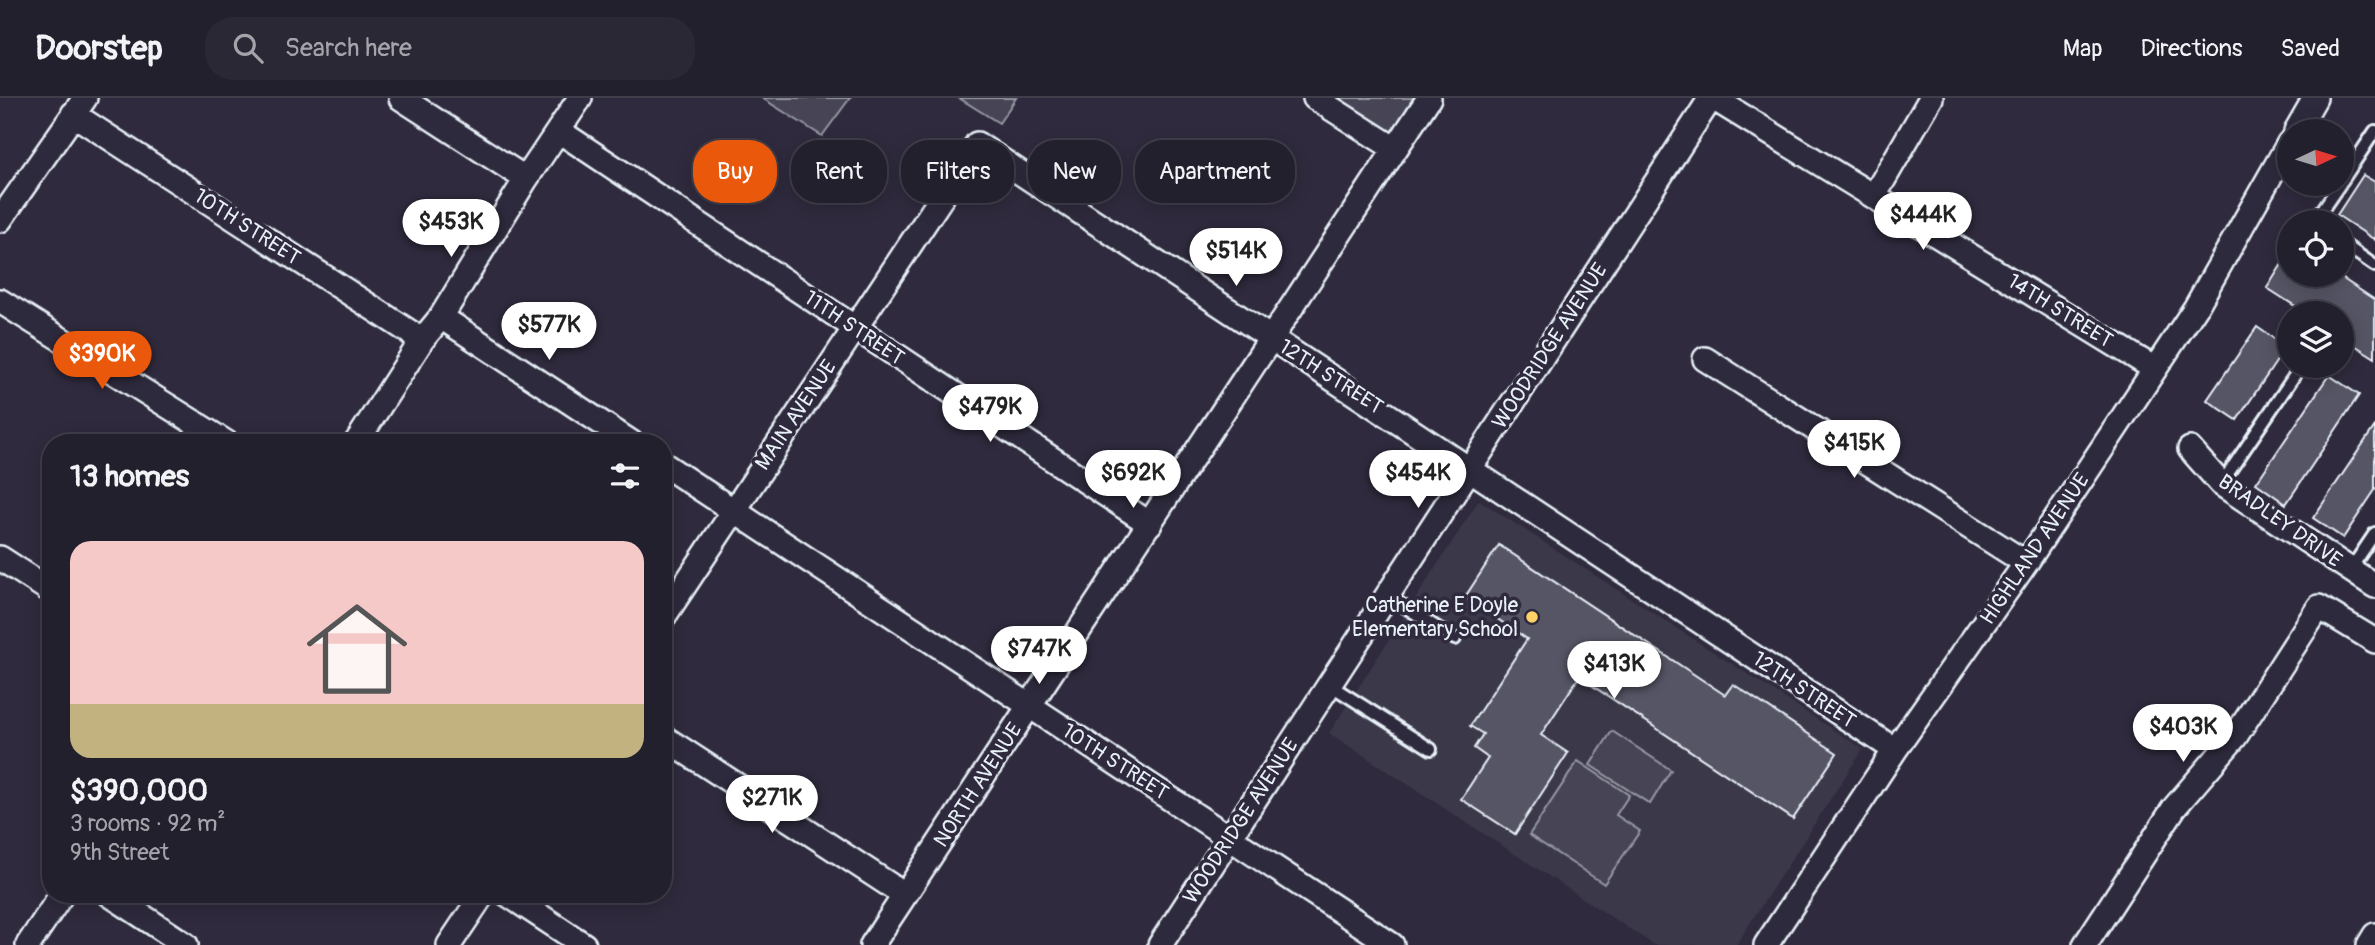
<!DOCTYPE html>
<meta charset="utf-8">
<style>
body{margin:0;font-family:Pangolin,sans-serif;background:#2b2836;color:#f1f3f6;height:100vh;display:flex;flex-direction:column;font-size:26px;white-space:nowrap}
*{box-sizing:border-box;margin:0}
p{font-size:23px;color:#a3a3aa}
.icon{flex:none;width:38px;height:38px;fill:none;stroke:currentColor;stroke-width:2;stroke-linecap:round;stroke-linejoin:round}
.map{position:relative;flex:1;overflow:hidden}
.side{position:absolute;left:42px;top:336px;width:630px;height:469px;display:flex;flex-direction:column;background:#23202e;border-radius:28px;box-shadow:0 4px 18px #0003,0 0 0 2px #403e4a}
.side>*{flex:none}
.banner{position:absolute;left:693px;top:42px;width:665px;height:63px;display:flex;gap:14px}
.needle{width:46px;rotate:86deg}
.tools{position:absolute;left:2277px;top:21px;display:grid;gap:14px}
.tools a{display:grid;place-items:center;width:77px;height:77px;border-radius:50%;background:#23202e;box-shadow:0 4px 18px #0003,0 0 0 2px #403e4a;font-size:35px}
.price{position:absolute;translate:-50% -60px;padding:0 16px;border-radius:24px;background:#fff;color:#222;font-size:23px;line-height:46px;filter:drop-shadow(0 2px 4px #0008)}
.price::after{content:'';position:absolute;left:50%;top:42px;width:21px;height:16px;margin-left:-10px;background:inherit;clip-path:polygon(0 0,100% 0,50% 100%)}
.price.active{background:#ea580c;color:#fff}
ul{padding:0;list-style:none}
li{display:grid;align-content:center;gap:14px;height:371px;padding:0 28px}
li span{display:grid;place-items:center;height:217px;border-radius:21px;color:#555}
li>.icon{margin-inline-start:auto}
span .icon{width:126px;height:126px;fill:#fffc;stroke-width:1}
li b{font-size:30px}
h2{display:flex;justify-content:space-between;align-items:center;height:84px;padding:0 28px;font-size:30px}
.tag{padding:0 24px;border-radius:28px;background:#23202e;box-shadow:0 4px 18px #0003,0 0 0 2px #403e4a;font-size:24px;line-height:63px}
.tag.active{background:#ea580c;color:#fff}
header{display:flex;align-items:center;gap:42px;box-sizing:border-box;height:98px;padding:0 35px;background:#23202e;border-bottom:2px solid #403e4a}
header strong{font-size:33px}
nav{display:flex;gap:38px;margin-inline-start:auto;font-size:24px}
.search{width:490px;height:63px;background:#2b2836;display:flex;align-items:center;gap:18px;box-sizing:border-box;padding:0 24px;border-radius:28px;color:#a3a3aa;font-size:26px}
.map>svg:first-child{display:block}
</style>
<header>
<strong>Doorstep</strong>
<div class="search"><svg class="icon" aria-label="search" viewBox="0 0 24 24"><circle cx="10" cy="10" r="6"/><path d="M15 15l6 6"/></svg>Search here</div>
<nav><a>Map</a><a>Directions</a><a>Saved</a></nav>
</header>
<div class="map">
<svg width="2375" height="847" viewBox="0 0 2375 847">
<rect width="100%" height="100%" fill="#2f2a3d"/>
<filter id="ink" filterUnits="userSpaceOnUse"><feTurbulence type="fractalNoise" baseFrequency=".0143" numOctaves="2"/><feDisplacementMap in="SourceGraphic" scale="14" xChannelSelector="R" yChannelSelector="G"/><feConvolveMatrix kernelMatrix="1 2 1 2 8 2 1 2 1" color-interpolation-filters="sRGB"/></filter>
<g filter="url(#ink)">
<!-- built -->
<path fill="#3b3749" d="M1479,402l384,249 -127,196h-82l-325,-212z"/>
<!-- green -->
<path fill="#464455" stroke="#979aa6" stroke-width="2" d="M762,0h88l-28,38z
M959,0h57l-17,25z
M1310,0h124l-38,58z
M1612,633l59,39 -21,34 -60,-39z
M1578,663l51,34 -13,20 24,16 -36,53 -75,-49z"/>
<!-- building -->
<path fill="#575565" stroke="#e8f1f8" stroke-width="2" d="M2363,77l12,7v58l-38,-25z
M2289,155v22h48l38,25v58l-33,-21v-24h-36l-39,-25z
M2257,229l29,20 -49,73 -30,-20z
M2329,277l30,20 -73,109 -30,-21z
M2375,328v64l-32,48 -30,-20z
M1499,447l226,150 8,-11 104,69 -44,66 -214,-142 -38,58 27,18 -53,81 -54,-35 27,-41 -14,-10 9,-14 -13,-8 57,-87 -62,-42z"/>
<g fill="none" stroke-linecap="round" stroke-linejoin="round">
<defs>
<path id="lane" d="M2342,83l33,-50
M2314,124l26,-38
M2342,145l33,23
M2221,386l80,-118
M2350,472l25,-37
M1388,498l67,43
M1330,587l101,64"/>
<path id="street" d="M401,0l125,81
M1315,0l80,51
M1713,0l442,271
M73,16l349,226
M559,33l591,393
M2296,33l19,-33
M1874,98l57,-98
M0,122l85,-122
M0,203l227,142
M441,219l191,126
M1705,261l321,204
M356,345l66,-103 19,-23 85,-138 54,-81
M2190,351l31,35 154,102
M663,366l729,481
M0,460l51,33
M663,520l314,-474 918,606
M663,639l242,158
M109,796l77,51
M507,796l77,51
M28,847l34,-51
M449,847l34,-51
M872,847l557,-847
M1160,847l551,-847
M1766,847l129,-195 131,-187 129,-194 41,-62 93,-164
M2085,847l89,-137 61,-71 84,-130 56,34
M2369,847l6,-10"/>
</defs>
<!-- lane casing -->
<use href="#lane" stroke="#e8f1f8" stroke-width="16"/>
<!-- street casing -->
<use href="#street" stroke="#e8f1f8" stroke-width="28"/>
<!-- lane -->
<use href="#lane" stroke="#2f2a3d" stroke-width="10"/>
<!-- street -->
<use href="#street" stroke="#2f2a3d" stroke-width="23"/>
</g>
</g>
<!-- markers -->
<circle fill="#ffd166" stroke="#2f2a3d" stroke-width="2.5" cx="1532" cy="519" r="7"/>
<g text-anchor="middle" dominant-baseline="central" stroke-width="7" stroke-linejoin="round" paint-order="stroke">
<!-- street labels -->
<g font-size="21" fill="#e8f1f8" stroke="#2f2a3d">
<text transform="translate(247 129) rotate(33)">10TH STREET</text>
<text transform="translate(2060 213) rotate(32)">14TH STREET</text>
<text transform="translate(854 230) rotate(34)">11TH STREET</text>
<text transform="translate(1550 248) rotate(-57)">WOODRIDGE AVENUE</text>
<text transform="translate(1331 279) rotate(33)">12TH STREET</text>
<text transform="translate(796 317) rotate(-56)">MAIN AVENUE</text>
<text transform="translate(2280 423) rotate(35)">BRADLEY DRIVE</text>
<text transform="translate(2035 451) rotate(-56)">HIGHLAND AVENUE</text>
<text transform="translate(1804 592) rotate(34)">12TH STREET</text>
<text transform="translate(1115 664) rotate(33)">10TH STREET</text>
<text transform="translate(978 687) rotate(-57)">NORTH AVENUE</text>
<text transform="translate(1241 723) rotate(-57)">WOODRIDGE AVENUE</text>
</g>
<!-- poi labels -->
<g font-size="21" fill="#e8f1f8" stroke="#2f2a3d" text-anchor="end">
<text x="1518" y="507">Catherine E Doyle<tspan x="1518" dy="24">Elementary School</tspan></text>
</g>
</g>
</svg>
<div class="tools">
<a><svg class="needle" viewBox="-14 -14 28 28"><path d="M0-13l5 13h-10z" fill="#e53935"/><path d="M0 13l5-13h-10z" fill="#a3a3aa"/></svg></a>
<a><svg class="icon" aria-label="locate" viewBox="0 0 24 24"><circle cx="12" cy="12" r="6"/><path d="M12 2v4M12 18v4M2 12h4M18 12h4"/></svg></a>
<a><svg class="icon" aria-label="layers" viewBox="0 0 24 24"><path d="M12 4l9 5-9 5-9-5zM3 14l9 5 9-5"/></svg></a>
</div>
<b class="price" style="left:1923px;top:154px">$444K</b>
<b class="price" style="left:451px;top:161px">$453K</b>
<b class="price" style="left:1236px;top:190px">$514K</b>
<b class="price" style="left:549px;top:264px">$577K</b>
<b class="price active" style="left:102px;top:293px">$390K</b>
<b class="price" style="left:990px;top:346px">$479K</b>
<b class="price" style="left:1854px;top:382px">$415K</b>
<b class="price" style="left:1133px;top:412px">$692K</b>
<b class="price" style="left:1418px;top:412px">$454K</b>
<b class="price" style="left:1039px;top:588px">$747K</b>
<b class="price" style="left:1614px;top:603px">$413K</b>
<b class="price" style="left:2183px;top:666px">$403K</b>
<b class="price" style="left:772px;top:737px">$271K</b>
<div class="banner">
<a class="tag active">Buy</a>
<a class="tag">Rent</a>
<a class="tag">Filters</a>
<a class="tag">New</a>
<a class="tag">Apartment</a>
</div>
<section class="side">
<h2>13 homes<svg class="icon" aria-label="filters" viewBox="0 0 24 24"><path d="M4 7h16M4 17h16"/><circle cx="9" cy="7" r="2"/><circle cx="15" cy="17" r="2"/></svg></h2>
<ul>
<li><span style="background:linear-gradient(#f6c9c9 75%,#c2b280 0)"><svg class="icon" aria-label="home" viewBox="0 0 24 24"><path d="M3 11l9-7 9 7M6 9v11h12V9"/></svg></span><div><b>$390,000</b><p>3 rooms · 92 m²</p><p>9th Street</p></div></li>
</ul>
</section>
</div>
